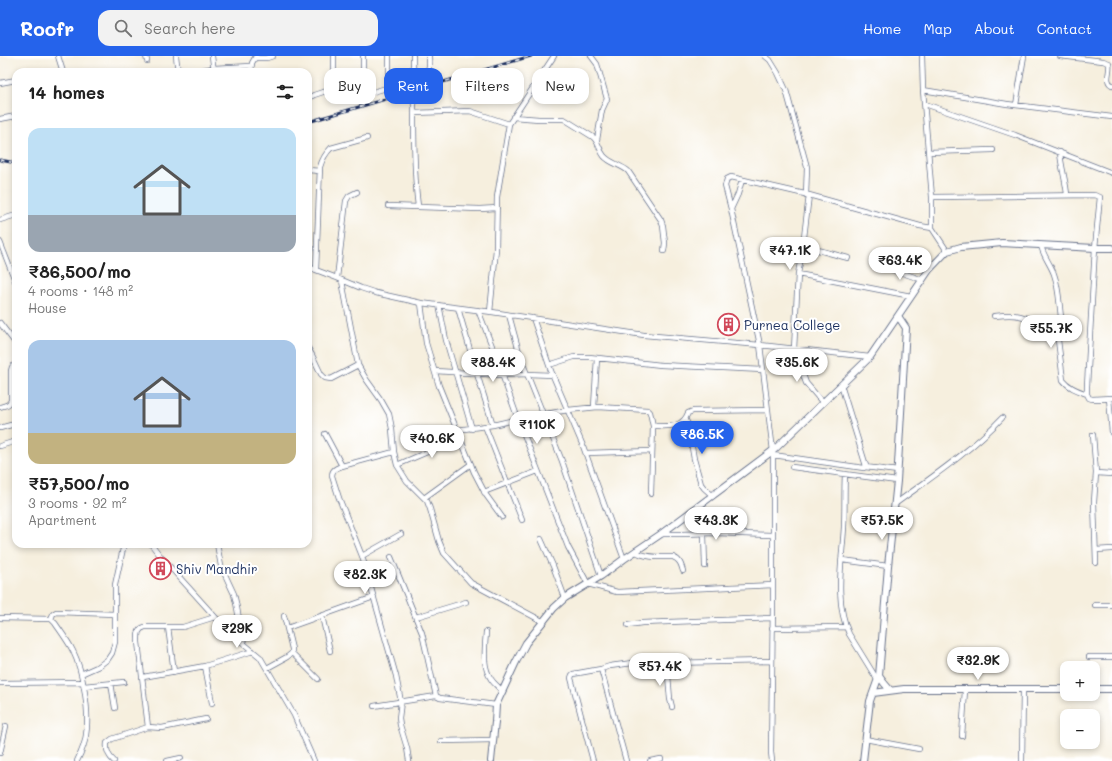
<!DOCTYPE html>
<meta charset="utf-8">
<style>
body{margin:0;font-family:Mali,sans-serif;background:#f2f2f2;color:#222;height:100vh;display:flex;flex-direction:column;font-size:15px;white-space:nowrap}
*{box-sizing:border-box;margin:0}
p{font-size:13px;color:#767676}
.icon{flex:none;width:22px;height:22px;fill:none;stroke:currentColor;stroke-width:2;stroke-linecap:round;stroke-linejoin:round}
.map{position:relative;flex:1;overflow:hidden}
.sheet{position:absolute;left:12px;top:12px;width:300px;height:480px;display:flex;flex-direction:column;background:#fff;border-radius:12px;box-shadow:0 2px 6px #0003}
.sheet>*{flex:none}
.guide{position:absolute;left:324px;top:12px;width:380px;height:36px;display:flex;gap:8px}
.buttons{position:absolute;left:1060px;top:605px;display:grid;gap:8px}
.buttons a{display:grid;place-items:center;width:40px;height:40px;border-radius:8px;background:#fff;box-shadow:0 2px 6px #0003;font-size:20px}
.price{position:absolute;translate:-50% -34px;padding:0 9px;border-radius:14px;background:#fff;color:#222;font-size:13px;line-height:26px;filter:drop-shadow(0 1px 2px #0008)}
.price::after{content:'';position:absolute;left:50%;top:24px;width:12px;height:9px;margin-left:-6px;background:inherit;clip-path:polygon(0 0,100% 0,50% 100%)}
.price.selected{background:#2563eb;color:#fff}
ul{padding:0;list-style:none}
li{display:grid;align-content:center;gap:8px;height:212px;padding:0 16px}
li span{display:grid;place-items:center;height:124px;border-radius:12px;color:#555}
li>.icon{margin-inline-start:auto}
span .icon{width:72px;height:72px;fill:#fffc;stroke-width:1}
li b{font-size:17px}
h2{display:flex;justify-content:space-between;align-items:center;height:48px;padding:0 16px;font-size:17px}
.chip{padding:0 14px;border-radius:12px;background:#fff;box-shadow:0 2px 6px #0003;font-size:14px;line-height:36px}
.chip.selected{background:#2563eb;color:#fff}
header{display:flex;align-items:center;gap:24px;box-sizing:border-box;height:56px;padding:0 20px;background:#2563eb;color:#fff}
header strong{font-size:19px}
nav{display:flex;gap:22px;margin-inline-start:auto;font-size:14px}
.search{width:280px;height:36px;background:#f2f2f2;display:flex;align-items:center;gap:10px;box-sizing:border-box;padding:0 14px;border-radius:12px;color:#767676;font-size:15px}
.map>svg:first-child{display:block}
</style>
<header>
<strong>Roofr</strong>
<div class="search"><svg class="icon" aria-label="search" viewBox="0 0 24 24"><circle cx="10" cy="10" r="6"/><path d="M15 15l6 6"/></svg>Search here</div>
<nav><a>Home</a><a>Map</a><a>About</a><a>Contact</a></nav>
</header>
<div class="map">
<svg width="1112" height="705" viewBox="0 0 1112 705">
<rect width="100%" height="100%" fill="#fff"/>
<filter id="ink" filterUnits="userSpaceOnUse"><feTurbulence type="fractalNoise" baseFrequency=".025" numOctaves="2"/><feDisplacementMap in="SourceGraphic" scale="8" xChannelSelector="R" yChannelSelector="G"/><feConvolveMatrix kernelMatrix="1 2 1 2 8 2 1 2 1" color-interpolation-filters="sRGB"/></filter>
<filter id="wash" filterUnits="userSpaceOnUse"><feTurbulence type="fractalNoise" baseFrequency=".012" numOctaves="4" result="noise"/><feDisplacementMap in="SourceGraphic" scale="16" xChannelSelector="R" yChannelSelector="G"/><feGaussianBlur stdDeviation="0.9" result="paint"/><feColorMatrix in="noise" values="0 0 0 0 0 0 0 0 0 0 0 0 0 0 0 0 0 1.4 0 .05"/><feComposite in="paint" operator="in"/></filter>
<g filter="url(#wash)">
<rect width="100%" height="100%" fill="#f6efde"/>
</g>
<g filter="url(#ink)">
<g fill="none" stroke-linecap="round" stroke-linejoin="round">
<defs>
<path id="street" d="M58,0l5,16
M146,0l1,5
M176,0l2,16
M212,0l2,16
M389,0v18c2,2 5,3 9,3 5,0 28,-3 30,-8 2,-3 1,-9 1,-13
M413,0c0,19 1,39 1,58 0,31 0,62 4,92
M591,0l6,8 10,35 -5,11 -5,30
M765,0l5,4 8,13 8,17 21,77 -1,28
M922,0l1,34 9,107v31l15,23
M1060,0l43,5 6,2c2,8 -5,18 3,22
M255,2h12l6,-2
M363,12v-12
M190,16l24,-4 37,-2
M251,16l1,-9 4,-7
M334,17v-17
M0,27l16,-3
M923,34l84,14 105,13
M308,42l6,-3 9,-3 31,-4 10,4h9l40,-12
M925,48l90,31 97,38
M1016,49l8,-49
M414,57l56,-2 39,13
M513,61l26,2h25l29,18c6,5 6,13 11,19 6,7 17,9 24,15l33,49 2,6 2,17 -1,8
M0,63l16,-3
M928,96l65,-2
M1060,96c1,15 6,29 7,43
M308,114l12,1
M809,139l-6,51 -5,28 -4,75 12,34 17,20
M932,141l162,-2 6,2 -5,51 -8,138v8l2,4 3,1 20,-1
M388,150l92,3 17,-1
M731,153l7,-15 4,-14
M0,164l16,-5
M0,186l16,41
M1041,189c2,11 9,18 13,29 5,14 5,28 7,43l2,2 7,1
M803,190l45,12
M882,210l41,14
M308,211l29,11 24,10 15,5 45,10 71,9 152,23 116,10 110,12
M316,214l4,-103c2,-7 6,-14 11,-19l36,-10
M798,218l113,22
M337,222l9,-77 3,-5 8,-4
M342,225l16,84 8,14 15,21 8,14 3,15 2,23 3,13 10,16 20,20 3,8 9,32 5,12 27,30 73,39
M421,247l5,40 13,43 35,86 12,23 16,22
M439,249l7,35 26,89
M458,252l19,66 16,51
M478,254l14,36 26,73 50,128 20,37 29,8 156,-7
M490,256l6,-63 1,-52 12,-73 45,-68
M509,259l12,44 41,102 39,115
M994,260c9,-1 17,-2 26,0 5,1 10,4 15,5 9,3 17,2 22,11l6,48c6,8 16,11 24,14
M533,262l18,53 32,75 41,113
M0,267l16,21
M308,292l4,7 9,19 4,4 6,1 27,-14
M549,309l25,-8h15l72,8 102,5
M435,315l67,4 25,-1 26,1
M1109,342l3,35
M0,351c5,-2 9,-1 11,-7v-29l1,-4 4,-4
M594,351l3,-49
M686,364l2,5 6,34 7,25 3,4 9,8
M485,370l37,94
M653,370c14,0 29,3 35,-13l5,-2 75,-1
M0,372l11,-3 5,-2
M457,374l36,-5 25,-6 50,-9 30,-3 50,3 2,2 3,14 -2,68
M325,378l17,32c-5,2 -10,3 -10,10l7,22 23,58 34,120 5,26 -2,16 1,7 7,23 2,13
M1093,379l3,38 -2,29 2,61
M0,390l16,-5
M586,397l66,-2
M773,399l91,13 2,-2 -25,-81
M397,409l63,-27
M342,410l52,-14
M792,411l105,14
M865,411l33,4
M1096,417l16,1
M845,418c-1,18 0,35 -1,53 -2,35 -10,73 5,107l29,47
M484,436l54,-21
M424,442l47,-34
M895,448c37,-27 76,-53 107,-86
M661,478h20l34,-1 57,2
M704,478l1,32
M541,483l12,27 12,32
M151,488l11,14 64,71 34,28 34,58 20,46
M217,488l4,22 13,28 2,9 8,41
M1096,494l16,-1
M635,495c8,7 27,6 38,6 7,3 8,7 10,14
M362,500l39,-22
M391,501l31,76 14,63
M842,504l46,6
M157,518c-3,-7 1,-11 5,-16
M1095,549h17
M322,560l8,35
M416,561l50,-15
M0,562l51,1 4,4c6,9 13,18 18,28 10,20 17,61 13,84 -1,9 -5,18 -9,26
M51,563l2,-5 3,-2 59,2
M628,569l14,-2 131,-5
M168,571l6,45
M287,572l87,-31
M772,572l74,-1
M486,576c-1,15 -4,34 5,47 3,5 8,8 11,12
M292,597l26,26
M1089,601h23
M667,607l3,36 2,8
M205,610l7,37
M267,612l20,-11 5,-4v-4l-8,-33
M601,613l25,92
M81,618l18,-8 9,-7 4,-6 3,-11v-57l9,-41
M143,621l62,-11 48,-15
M0,627l83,-1
M111,627l4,25
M84,630l40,-4
M374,650l62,-10 4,2 56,7
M148,671l-10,-85c0,-7 -1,-13 7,-15h38l32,-10
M962,680l3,-46
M865,683l54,10
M441,685l52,-1
M0,697l6,-27
M114,705c-6,-5 -8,-10 -7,-18l5,-4 36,-12 14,1 44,-9
M167,705l14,-3
M593,705l-22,-83 1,-3 1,-1 28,-5 9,-3 30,-4 27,1 105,-2
M650,705l11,-2
M772,705l-1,-9 2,-151v-150l-13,-106 -29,-136 -6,-23 2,-7 4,-2 78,18 111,31 12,2
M1022,705l1,-71"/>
<path id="secondary" d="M879,620l5,7 6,7
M1093,633h19
M873,637l31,-4h163
M491,705l4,-39 1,-17 20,-43 10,-19 28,-35 11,-10 36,-22 23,-17 37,-25 114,-85 95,-92 59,-87 18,-19 14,-4 41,-4 93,5h17
M863,705l7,-60 9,-25 9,-110 9,-85 9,-153 -8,-12"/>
</defs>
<!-- street casing -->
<use href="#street" stroke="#68728b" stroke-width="6"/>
<!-- secondary casing -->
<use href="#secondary" stroke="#68728b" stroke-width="8"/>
<!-- street -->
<use href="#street" stroke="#fff" stroke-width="4.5"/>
<!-- secondary -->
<use href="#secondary" stroke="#fff" stroke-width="6"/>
<defs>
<path id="rail" d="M308,66l223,-66
M0,104l16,3"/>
</defs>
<!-- rail casing -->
<use href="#rail" stroke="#1b2f5e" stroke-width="3"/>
<!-- rail -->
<use href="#rail" stroke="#fff" stroke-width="1.5" stroke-dasharray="4.5" stroke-linecap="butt"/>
</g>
</g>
<!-- icons -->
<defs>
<symbol id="building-ring" viewBox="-11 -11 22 22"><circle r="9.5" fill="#fff" stroke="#d1495b" stroke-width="1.5"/><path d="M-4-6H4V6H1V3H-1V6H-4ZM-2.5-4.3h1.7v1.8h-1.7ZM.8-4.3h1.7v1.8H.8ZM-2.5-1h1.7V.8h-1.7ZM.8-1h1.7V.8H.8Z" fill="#d1495b"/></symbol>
</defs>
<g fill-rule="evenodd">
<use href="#building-ring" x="716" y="256" width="25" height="25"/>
<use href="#building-ring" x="148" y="500" width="25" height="25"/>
</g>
<g text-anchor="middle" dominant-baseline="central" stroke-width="4" stroke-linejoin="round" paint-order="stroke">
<!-- poi labels -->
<g font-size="13" fill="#1b2f5e" stroke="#fff" text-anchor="start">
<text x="744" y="268">Purnea College</text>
<text x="176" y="512">Shiv Mandhir</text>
</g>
</g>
</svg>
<div class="buttons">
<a>+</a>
<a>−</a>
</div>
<b class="price" style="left:790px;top:215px">₹47.1K</b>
<b class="price" style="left:900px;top:225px">₹63.4K</b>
<b class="price" style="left:1051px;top:293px">₹55.7K</b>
<b class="price" style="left:493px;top:327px">₹88.4K</b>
<b class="price" style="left:797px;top:327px">₹35.6K</b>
<b class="price" style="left:537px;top:389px">₹110K</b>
<b class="price selected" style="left:702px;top:399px">₹86.5K</b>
<b class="price" style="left:432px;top:403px">₹40.6K</b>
<b class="price" style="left:716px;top:485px">₹43.3K</b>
<b class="price" style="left:882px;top:485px">₹57.5K</b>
<b class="price" style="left:365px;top:539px">₹82.3K</b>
<b class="price" style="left:237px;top:593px">₹29K</b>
<b class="price" style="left:978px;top:625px">₹32.9K</b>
<b class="price" style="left:660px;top:631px">₹57.4K</b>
<div class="guide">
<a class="chip">Buy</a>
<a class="chip selected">Rent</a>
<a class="chip">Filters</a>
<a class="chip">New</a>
</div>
<section class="sheet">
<h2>14 homes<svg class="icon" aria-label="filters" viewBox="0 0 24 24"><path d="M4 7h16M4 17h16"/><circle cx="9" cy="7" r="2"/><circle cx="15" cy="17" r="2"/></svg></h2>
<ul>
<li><span style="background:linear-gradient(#bfe0f5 70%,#9aa5b1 0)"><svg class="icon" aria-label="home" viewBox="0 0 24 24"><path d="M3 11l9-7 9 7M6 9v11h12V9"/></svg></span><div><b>₹86,500/mo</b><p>4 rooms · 148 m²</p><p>House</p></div></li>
<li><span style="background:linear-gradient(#a9c7e8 75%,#c2b280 0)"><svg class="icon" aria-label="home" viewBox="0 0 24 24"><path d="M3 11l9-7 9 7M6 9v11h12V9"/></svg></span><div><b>₹57,500/mo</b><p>3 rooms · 92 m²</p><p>Apartment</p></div></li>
</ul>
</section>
</div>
